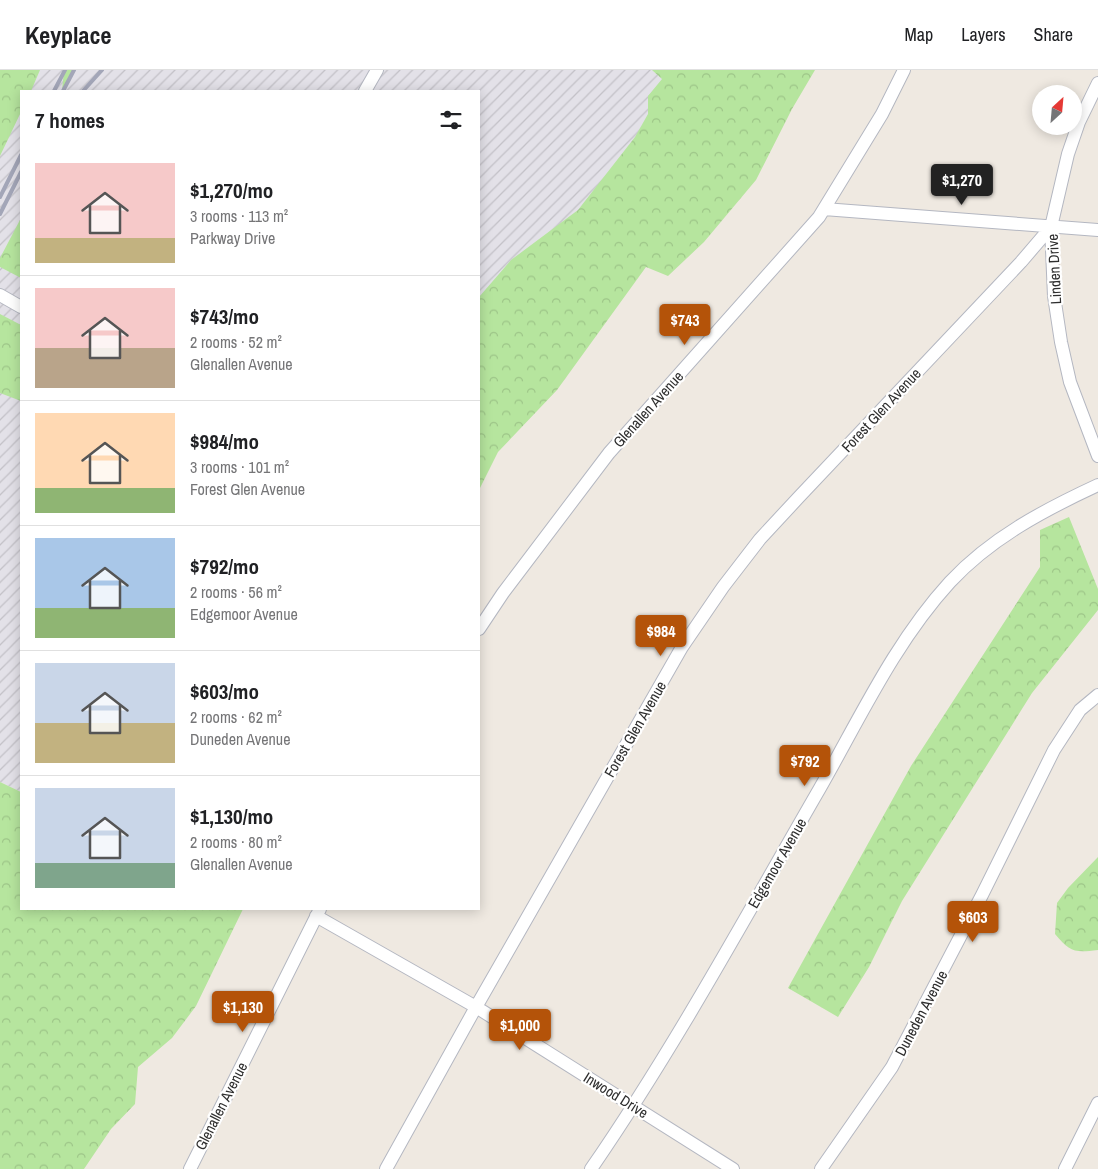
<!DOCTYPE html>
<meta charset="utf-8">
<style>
body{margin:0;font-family:"Archivo Narrow",sans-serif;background:#f6f6f6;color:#202124;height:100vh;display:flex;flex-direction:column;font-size:19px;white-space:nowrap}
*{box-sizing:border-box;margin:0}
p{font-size:16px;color:#757577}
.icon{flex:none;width:28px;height:28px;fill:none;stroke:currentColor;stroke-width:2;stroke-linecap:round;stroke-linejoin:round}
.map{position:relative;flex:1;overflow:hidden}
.panel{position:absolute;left:20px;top:20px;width:460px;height:820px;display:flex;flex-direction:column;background:#fff;border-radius:0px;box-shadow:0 2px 12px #0003}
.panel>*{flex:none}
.needle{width:32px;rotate:26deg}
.buttons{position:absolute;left:1032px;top:15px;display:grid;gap:10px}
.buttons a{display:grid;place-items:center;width:50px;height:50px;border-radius:50%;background:#fff;box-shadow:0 2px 12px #0003;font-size:25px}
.price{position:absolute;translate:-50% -42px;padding:0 11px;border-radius:5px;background:#b45309;color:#fff;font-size:16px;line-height:32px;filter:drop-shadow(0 1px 2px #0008)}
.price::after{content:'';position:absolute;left:50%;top:30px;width:15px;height:11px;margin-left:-8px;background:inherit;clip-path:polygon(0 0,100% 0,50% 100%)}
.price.on{background:#222;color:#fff}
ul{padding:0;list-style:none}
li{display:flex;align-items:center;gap:15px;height:125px;padding:0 15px}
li+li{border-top:1px solid #e0e0e0}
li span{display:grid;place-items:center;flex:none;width:140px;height:100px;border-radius:0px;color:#555}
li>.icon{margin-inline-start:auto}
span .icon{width:60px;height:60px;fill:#fffc;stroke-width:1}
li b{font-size:21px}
h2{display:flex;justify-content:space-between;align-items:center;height:60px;padding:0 15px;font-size:21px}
header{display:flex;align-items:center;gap:30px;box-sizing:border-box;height:70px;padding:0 25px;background:#fff;border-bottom:1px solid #e0e0e0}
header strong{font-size:24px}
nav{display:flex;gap:28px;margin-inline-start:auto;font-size:18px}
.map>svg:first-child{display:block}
</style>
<header>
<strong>Keyplace</strong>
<nav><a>Map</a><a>Layers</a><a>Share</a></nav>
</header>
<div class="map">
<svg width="1098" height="1099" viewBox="0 0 1098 1099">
<defs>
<pattern id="industrial-furrows" width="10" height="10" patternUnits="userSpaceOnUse" patternTransform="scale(1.25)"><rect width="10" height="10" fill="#e3e1e8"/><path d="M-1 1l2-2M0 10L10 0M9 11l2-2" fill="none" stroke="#c3c1c7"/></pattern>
<pattern id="forest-crowns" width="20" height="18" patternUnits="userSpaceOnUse" patternTransform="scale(1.25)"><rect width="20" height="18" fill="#b6e59e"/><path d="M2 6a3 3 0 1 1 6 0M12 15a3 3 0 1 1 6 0" fill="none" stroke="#9dc588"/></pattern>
</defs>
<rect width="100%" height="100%" fill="#efe9e1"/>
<!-- industrial -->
<path fill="url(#industrial-furrows)" d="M0,0h698l-219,277v-256h-458v701l-21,-10z"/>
<!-- forest -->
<path fill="url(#forest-crowns)" d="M0,0h40l-9,21h-10v21l-21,44z
M64,0h10l-12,21z
M652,0h163l-23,39 -36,71 -52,62 -36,34 -22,-9 -89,123 -59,62 -19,38v-193l32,-37 67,-50 57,-73 13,-23v-18l14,-17z
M21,148v60l-21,-11v-9z
M0,244l21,11v76l-21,-8z
M1069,447l29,72v21l-66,83 -130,208 -33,66 -31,50 -50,-29 123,-222 129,-199v-37z
M0,712l21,10v117h222l-47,97 -24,32 -34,29 -3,37 -24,25 -27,40h-84z
M1098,787v93c-24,3 -28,2 -43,-16l2,-31 11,-15z"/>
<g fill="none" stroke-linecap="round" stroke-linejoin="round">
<defs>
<path id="minor" d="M1098,13l-19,39 -11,32 -17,73 3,69 7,46 9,40 28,74
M365,21l12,-21
M824,139l274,21
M0,225l21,12
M479,559l24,-36 106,-140 210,-236 63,-103 22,-44
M316,846l160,91 257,162
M190,1099l130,-260
M386,1099l90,-162 206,-360 41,-60 37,-48 38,-41 223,-236 30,-35
M591,1099c84,-122 155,-253 229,-381 40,-70 75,-146 130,-206 41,-44 94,-72 148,-97
M821,1099l71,-102 90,-172 72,-145 26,-40 18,-15
M1065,1099l33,-66"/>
</defs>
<!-- minor casing -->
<use href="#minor" stroke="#b4b7c1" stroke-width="14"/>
<!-- minor -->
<use href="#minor" stroke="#fff" stroke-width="12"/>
<!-- rail -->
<path stroke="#a3a6b8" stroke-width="4" d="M54,21l11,-21
M63,21l11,-21
M83,21l19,-21
M0,127l21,-42
M0,144l21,-42"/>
</g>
<g text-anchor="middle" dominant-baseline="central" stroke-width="4.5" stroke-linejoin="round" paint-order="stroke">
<!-- street labels -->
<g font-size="15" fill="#2e2e2e" stroke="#fff">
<text transform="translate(1054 199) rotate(-93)">Linden Drive</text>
<text transform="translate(648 339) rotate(-48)">Glenallen Avenue</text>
<text transform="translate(881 340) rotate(-47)">Forest Glen Avenue</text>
<text transform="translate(635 659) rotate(-60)">Forest Glen Avenue</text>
<text transform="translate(777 793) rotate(-60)">Edgemoor Avenue</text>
<text transform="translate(921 943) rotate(-62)">Duneden Avenue</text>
<text transform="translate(616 1025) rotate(32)">Inwood Drive</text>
<text transform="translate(221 1036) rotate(-63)">Glenallen Avenue</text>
</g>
</g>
</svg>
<div class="buttons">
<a><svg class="needle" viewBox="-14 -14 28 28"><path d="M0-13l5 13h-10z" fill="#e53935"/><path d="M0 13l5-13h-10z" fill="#757577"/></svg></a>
</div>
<b class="price on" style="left:962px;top:136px">$1,270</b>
<b class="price" style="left:685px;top:276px">$743</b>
<b class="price" style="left:661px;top:587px">$984</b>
<b class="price" style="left:805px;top:717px">$792</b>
<b class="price" style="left:973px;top:873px">$603</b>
<b class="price" style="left:243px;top:963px">$1,130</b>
<b class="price" style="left:520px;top:981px">$1,000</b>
<section class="panel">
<h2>7 homes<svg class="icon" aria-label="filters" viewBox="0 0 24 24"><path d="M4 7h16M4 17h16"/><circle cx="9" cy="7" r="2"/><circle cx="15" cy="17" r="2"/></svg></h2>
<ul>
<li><span style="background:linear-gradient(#f6c9c9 75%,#c2b280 0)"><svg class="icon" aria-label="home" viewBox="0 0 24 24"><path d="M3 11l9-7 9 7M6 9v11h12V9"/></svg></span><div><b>$1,270/mo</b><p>3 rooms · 113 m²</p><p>Parkway Drive</p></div></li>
<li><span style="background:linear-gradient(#f6c9c9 60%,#b9a48a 0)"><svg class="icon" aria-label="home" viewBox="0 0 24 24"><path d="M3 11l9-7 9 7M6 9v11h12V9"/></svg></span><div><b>$743/mo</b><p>2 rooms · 52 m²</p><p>Glenallen Avenue</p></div></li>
<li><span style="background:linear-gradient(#ffd9b3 75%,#8fb573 0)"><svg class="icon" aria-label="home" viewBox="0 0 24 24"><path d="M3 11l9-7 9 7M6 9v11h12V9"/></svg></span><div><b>$984/mo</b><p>3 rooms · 101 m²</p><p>Forest Glen Avenue</p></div></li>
<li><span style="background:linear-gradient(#a9c7e8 70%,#8fb573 0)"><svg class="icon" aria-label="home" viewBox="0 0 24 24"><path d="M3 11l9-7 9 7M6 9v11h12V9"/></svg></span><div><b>$792/mo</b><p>2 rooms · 56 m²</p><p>Edgemoor Avenue</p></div></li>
<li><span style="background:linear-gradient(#c9d6e8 60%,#c2b280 0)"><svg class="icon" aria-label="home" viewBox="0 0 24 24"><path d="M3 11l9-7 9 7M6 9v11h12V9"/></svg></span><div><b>$603/mo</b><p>2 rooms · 62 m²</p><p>Duneden Avenue</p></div></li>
<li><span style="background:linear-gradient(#c9d6e8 75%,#7fa58c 0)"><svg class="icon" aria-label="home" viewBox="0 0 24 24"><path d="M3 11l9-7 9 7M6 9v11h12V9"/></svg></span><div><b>$1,130/mo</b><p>2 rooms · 80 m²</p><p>Glenallen Avenue</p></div></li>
</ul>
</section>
</div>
